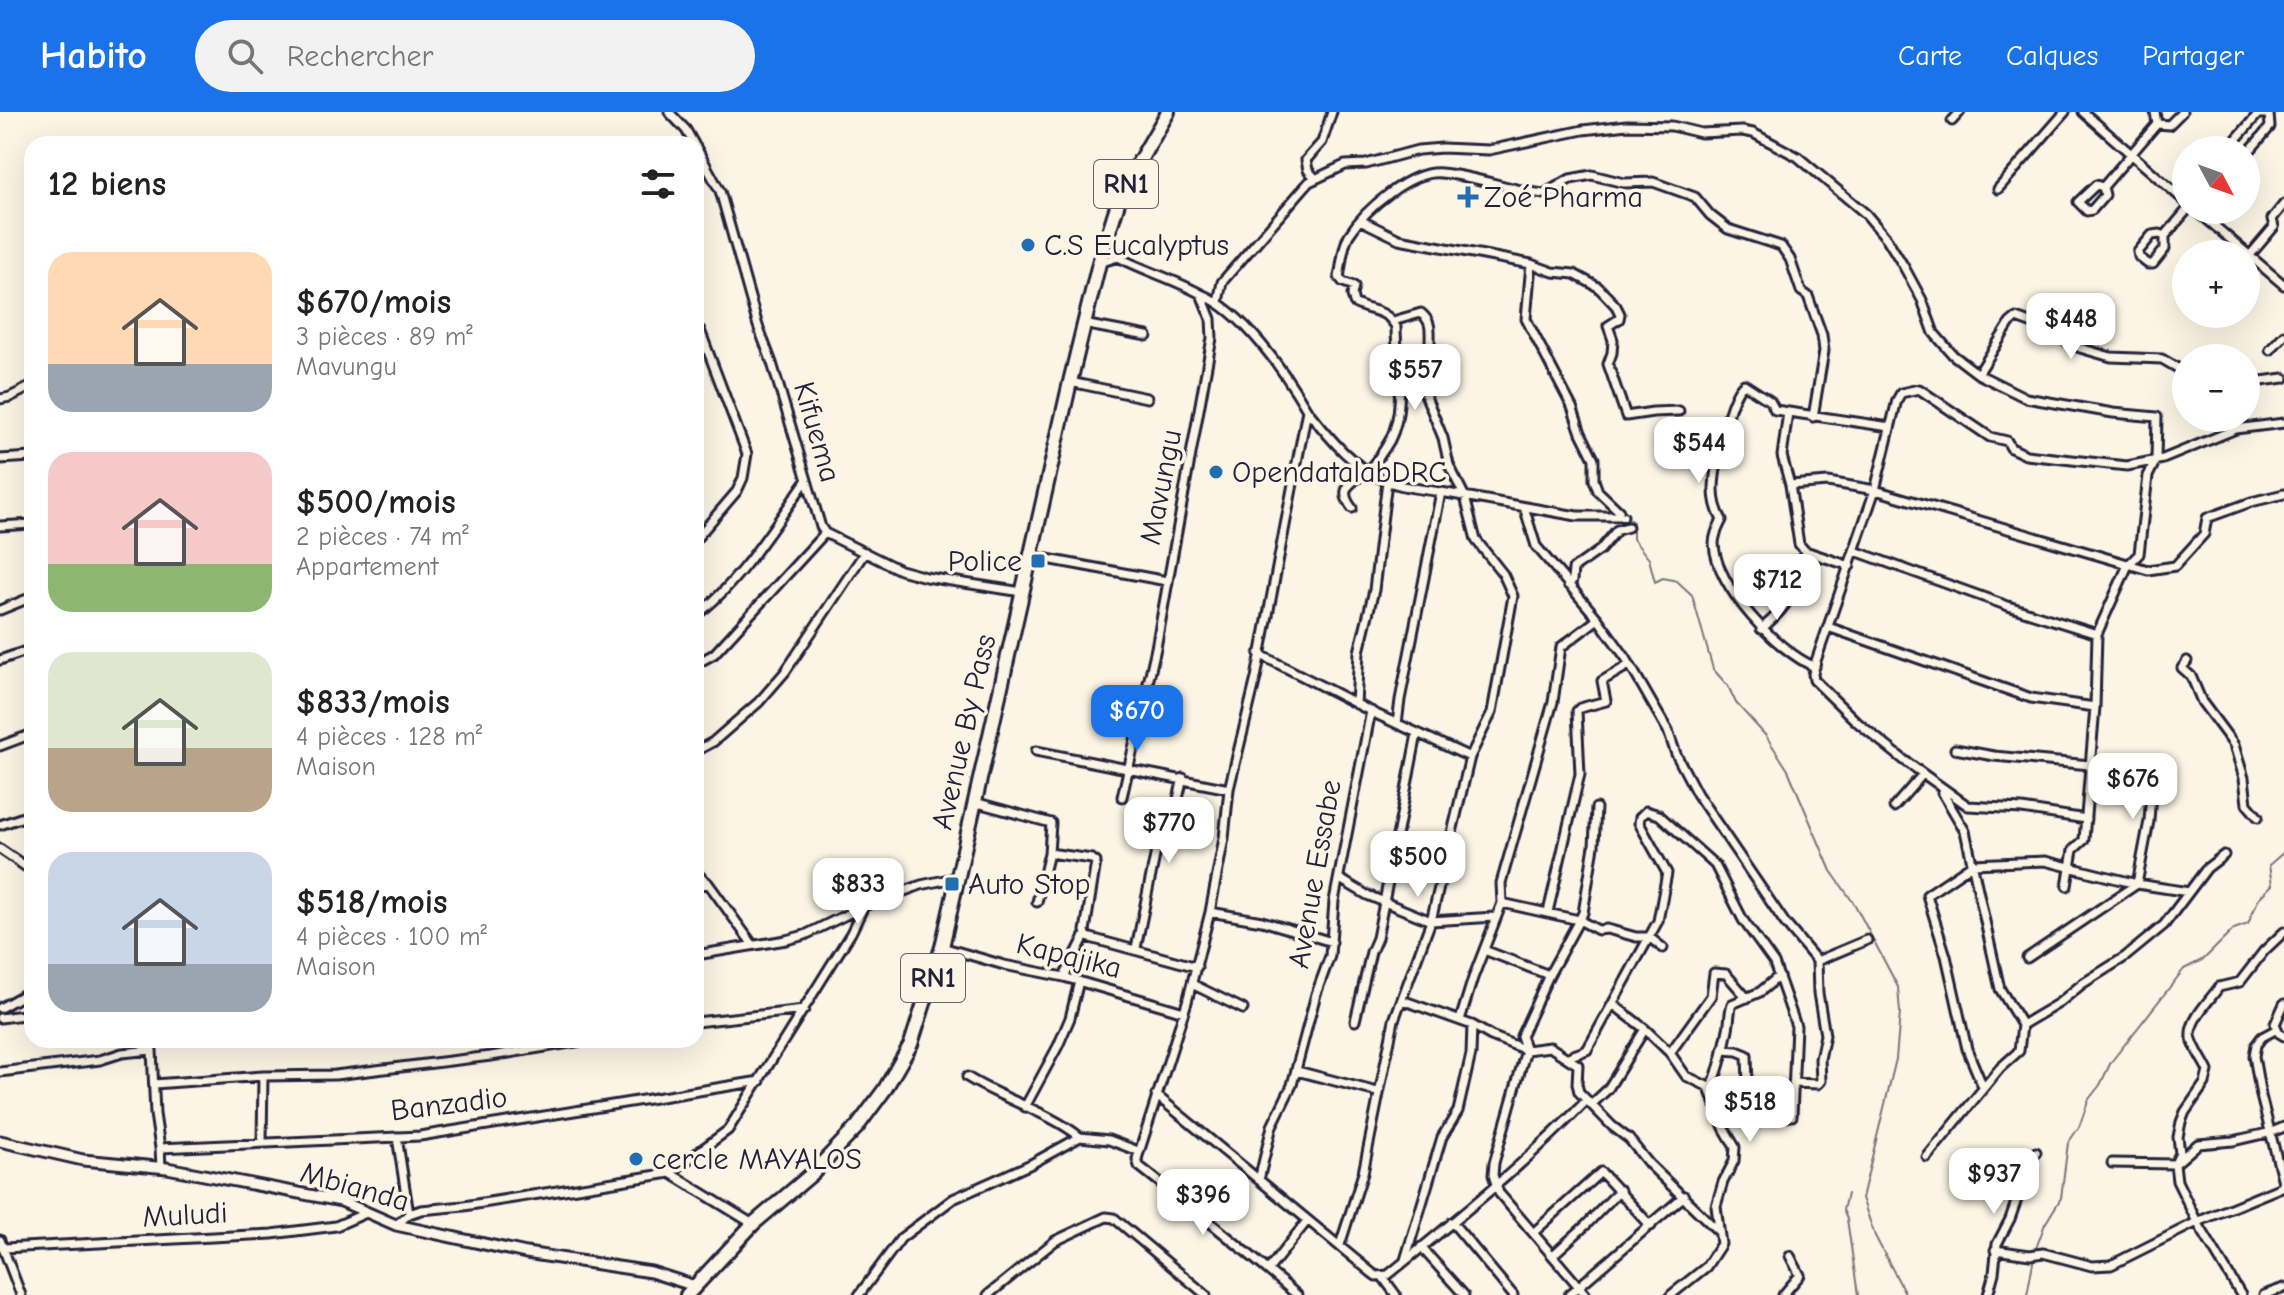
<!DOCTYPE html>
<html lang="fr">
<meta charset="utf-8">
<style>
body{margin:0;font-family:"Comic Neue",sans-serif;background:#f2f2f2;color:#222;height:100vh;display:flex;flex-direction:column;font-size:30px;white-space:nowrap}
*{box-sizing:border-box;margin:0}
p{font-size:26px;color:#767676}
.icon{flex:none;width:44px;height:44px;fill:none;stroke:currentColor;stroke-width:2;stroke-linecap:round;stroke-linejoin:round}
.map{position:relative;flex:1;overflow:hidden}
.sheet{position:absolute;left:24px;top:24px;width:680px;height:912px;display:flex;flex-direction:column;background:#fff;border-radius:24px;box-shadow:0 8px 32px #0002}
.sheet>*{flex:none}
.needle{width:52px;rotate:131deg}
.buttons{position:absolute;left:2172px;top:24px;display:grid;gap:16px}
.buttons a{display:grid;place-items:center;width:88px;height:88px;border-radius:50%;background:#fff;box-shadow:0 8px 32px #0002;font-size:40px}
.price{position:absolute;translate:-50% -68px;padding:0 18px;border-radius:16px;background:#fff;color:#222;font-size:26px;line-height:52px;filter:drop-shadow(0 2px 4px #0008)}
.price::after{content:'';position:absolute;left:50%;top:48px;width:24px;height:18px;margin-left:-12px;background:inherit;clip-path:polygon(0 0,100% 0,50% 100%)}
.price.on{background:#1a73e8;color:#fff}
ul{padding:0;list-style:none}
li{display:flex;align-items:center;gap:24px;height:200px;padding:0 24px}
li span{display:grid;place-items:center;flex:none;width:224px;height:160px;border-radius:24px;color:#555}
li>.icon{margin-inline-start:auto}
span .icon{width:96px;height:96px;fill:#fffc;stroke-width:1}
li b{font-size:34px}
h2{display:flex;justify-content:space-between;align-items:center;height:96px;padding:0 24px;font-size:34px}
header{display:flex;align-items:center;gap:48px;box-sizing:border-box;height:112px;padding:0 40px;background:#1a73e8;color:#fff}
header strong{font-size:38px}
nav{display:flex;gap:44px;margin-inline-start:auto;font-size:28px}
.search{width:560px;height:72px;background:#f2f2f2;display:flex;align-items:center;gap:20px;box-sizing:border-box;padding:0 28px;border-radius:44px;color:#767676;font-size:30px}
.map>svg:first-child{display:block}
</style>
<header>
<strong>Habito</strong>
<div class="search"><svg class="icon" aria-label="search" viewBox="0 0 24 24"><circle cx="10" cy="10" r="6"/><path d="M15 15l6 6"/></svg>Rechercher</div>
<nav><a>Carte</a><a>Calques</a><a>Partager</a></nav>
</header>
<div class="map">
<svg width="2284" height="1183" viewBox="0 0 2284 1183">
<rect width="100%" height="100%" fill="#fcf5e5"/>
<filter id="ink" filterUnits="userSpaceOnUse"><feTurbulence type="fractalNoise" baseFrequency=".0125" numOctaves="2"/><feDisplacementMap in="SourceGraphic" scale="16" xChannelSelector="R" yChannelSelector="G"/><feConvolveMatrix kernelMatrix="1 2 1 2 8 2 1 2 1" color-interpolation-filters="sRGB"/></filter>
<g filter="url(#ink)">
<g fill="none" stroke-linecap="round" stroke-linejoin="round">
<!-- stream -->
<path stroke="#78757e" stroke-width="2" d="M1624,404l9,6v17l16,20 6,23 8,-4 14,3 15,14 21,74 15,17 8,17 30,33 22,34 43,101 24,34 43,82 2,26 -4,46 -34,139 13,38 31,59
M1847,1082l-4,16 4,9 11,76
M2035,1139l10,-27 16,-26 7,-55 11,-16 10,-28 11,-14 11,-23 73,-93 20,-10 30,-30 14,-5 11,-26 13,-13 -3,-20 15,-13
M2027,1183l7,-38"/>
<defs>
<path id="minor" d="M669,0l17,18 8,14
M2083,0l103,90
M2155,0l2,12
M1952,9l8,-9
M2157,12l12,1 13,-13
M696,35l24,44 38,135 14,37 49,164 4,6 75,37 26,7 96,15
M2227,38l31,-36h11l1,13 -24,28
M1315,66l-7,-8 -2,-10 16,-18 10,-30
M2096,73l7,2 2,8 -13,15 -5,1 -9,-9z
M2103,75l54,-63
M1998,77l67,-77
M2196,98l88,75
M1362,109l37,18 132,25 22,8 21,2 24,13 18,19 4,8 -1,5 -11,7 5,14 -1,13 -4,11 18,52 27,-4 26,-1
M2274,115l-2,-8 12,-15
M2160,122l5,2v13l-12,15h-5l-9,-7 -1,-5 14,-17z
M2165,124l22,-26
M2246,148l28,-33
M1099,151l19,-6c27,14 56,22 83,37l10,25 1,19 -56,310 -34,149
M1531,152l-5,55 46,88 9,26 13,26v21l4,11 21,20
M1201,182c42,17 83,77 106,116l-51,268 -27,111 -5,49 -14,74 -23,90 -50,157 2,7c54,42 107,85 158,129
M1218,190l4,-20 87,-100 36,-17 21,-1 52,-14 24,-2 47,2 94,-20 44,-5 45,1 29,7 41,-2 11,2 45,24 68,57 21,25 16,26 19,35 12,33 19,22 25,19 48,24 87,15 44,4 -1,43 -8,16 -9,78 -11,11 -31,69 -2,73 -11,133 -11,10 -6,36
M2207,202h5
M1083,212l64,12
M2270,238l14,-15
M1978,262l32,-51 6,-5 25,9 39,21 31,9 51,2 24,14
M1070,270l77,16
M2246,271l38,-5
M0,287l10,-2 22,-11
M1307,298c22,27 46,58 79,71 17,7 37,8 55,11l-41,208 -3,24
M1788,300l-6,44 8,29 9,59 6,7 45,15
M0,347l32,-2
M1790,373l38,-3 47,8 273,80 27,-4 29,-32 3,-16 44,-16 33,-8
M1441,380l136,24h46
M1524,395l12,39 62,73 28,39 42,73 8,23 21,40 88,129 32,38 1,32 7,42 -5,24 1,22 -3,3 -25,-1
M1352,396c-17,-22 4,-26 16,-38 7,-7 17,-21 22,-30 17,-34 6,-77 6,-113 -10,-19 -27,-15 -42,-24l-2,-8 2,-9 -11,-4 -4,-5c3,-13 3,-30 10,-42 16,-26 62,-65 92,-62 35,3 68,17 103,21l26,-15 22,-4 32,8 29,-1 42,15 15,18 18,14 53,17 9,13 11,32 7,5 14,39 2,16 -11,66
M0,414l32,-2
M696,427l41,-48 6,-13 4,-24 -47,-124
M1855,439l153,55 89,28
M1031,444l136,25
M1568,473l4,-4 1,-12 27,-19 17,-20 11,-3
M0,498l32,-13
M696,503c39,-26 82,-95 110,-134
M1828,515l203,71 64,9
M1761,517c27,-21 40,-45 44,-78
M1259,542l119,61 92,42
M0,548l32,-11
M2187,549l-5,7 9,8 11,26 32,43 10,33 3,26 11,13
M696,552l18,-10 111,-121
M1815,555c-38,-16 -99,-80 -101,-123 0,-9 4,-16 8,-24 -5,-9 -8,-19 -8,-30 0,-20 15,-97 30,-106l26,17 5,9 115,17
M1356,592l3,-52 15,-62 13,-109
M0,634l32,-12
M1955,637l39,7 96,9
M696,639l17,-9 24,-21 22,-19 26,-30 80,-120
M1036,639l193,38
M1942,680l23,39 35,158 22,36
M974,690l77,21 -2,30 -12,49
M1894,695l29,-33
M2086,707l-64,-10 -54,-3 -64,-46 -47,-38 -43,-42 -1,-6 3,-13 59,-171 22,-90 4,-7 18,-4 71,48 17,4 4,7 15,7 101,11 36,-7 73,-30 48,-6
M0,713l32,-11
M0,737l32,22
M1049,741l43,6 4,3 -11,69 2,6 110,30
M696,761l12,10
M1340,767l27,16 64,26 64,-4
M696,774l12,-3 45,62
M1502,791l77,17 19,10 9,-1 29,8h13l14,11
M1210,800l52,9 70,21
M1548,800l32,-138 -3,-63 3,-3 26,-7 -4,-20 27,-16
M942,835l62,18 60,12 120,35
M1136,836l20,-97 15,-23 12,-50
M1484,838l65,25
M696,843l90,-15 19,-5 59,-29 57,-21 38,-8
M2027,846l110,-74 12,-63 4,-60
M1817,849l50,-21
M1064,865l21,-41
M1192,872l51,25
M1402,888l70,25 -1,29 -13,57 -16,26 -37,123
M2284,892l-9,20 4,9 5,3
M1614,893l31,24 25,24 16,23 25,12
M0,896l32,-18
M0,906l32,-4
M1460,908l13,-42 29,-75 -1,-20 52,-181 8,-55 37,-28
M1355,909l16,-69 6,-14 40,-204
M696,910l108,-12
M1472,913l19,11 35,14 24,-3 28,18 -1,19 2,8 33,34 17,13 20,25 68,66
M2277,917l-15,8 -6,8 -2,11 7,40 23,90
M1670,941l41,-57 3,-23 12,1 21,24
M1568,945l19,-7 71,-129 9,-48 -28,-50 1,-6 6,-6 13,4 56,50 28,55 31,43 22,63 -4,90 -40,3 -3,-3 -2,-61 -10,-4 -14,-1
M1297,959l80,21
M0,960l100,-12 22,-7 30,-3 3,64 5,34
M967,965c35,22 82,35 113,60
M154,972l109,-8 72,-1 156,-19 97,-16
M1983,975l-16,-38 -21,-93 -19,-61 46,-31 72,-3 92,23 52,8 18,-24 17,-13
M1156,983l216,178 4,3 12,-1c69,-56 137,-111 199,-175
M1592,992l16,-15 37,-60
M1025,995l33,-61 12,-28 9,-37
M397,1025l12,77
M262,1030l1,-66
M1927,1045l73,-89 19,-17 3,-26 37,-22 23,-19 43,-27 39,-32 25,-33
M2112,1051l63,1 23,-20 35,-3 39,-9 12,-5
M161,1055l-1,-19 260,-12 340,-55
M1971,1057l47,25
M670,1061l83,51
M1259,1068l13,-54 20,-41 24,-91 14,-38 4,-55 37,-190
M1452,1110l61,73
M396,1113l13,-11 12,-4 43,-4 206,-33 58,-43 123,-197 13,-27
M1533,1121l68,-61 50,54
M0,1128l21,55
M1340,1133l23,-72 31,-153 37,-99 39,-164 22,-45 21,-116 -10,-22 -27,-34 -11,-43 -16,-32 -6,-27 -18,-44 11,-17c0,-12 -6,-23 -6,-34 0,-13 2,-21 -9,-30l-28,8
M1421,1135l43,48
M4,1136l268,-14 64,-8 30,-13
M1995,1138l35,5 13,-2 49,13 19,-1 86,-43 87,-36
M1553,1143l33,-30 34,-35
M1269,1157l38,-48
M1382,1164l14,19
M859,1183l42,-57 52,-39 78,-35 49,-27 29,3 29,11
M988,1183l67,-54 51,-24 8,1 92,77
M1569,1183l115,-99
M1586,1183l-87,-102 -6,-18 1,-12 32,-113 -5,-14 28,-61 34,-62 11,-67 2,-38
M1671,1183l35,-28 15,-23 -5,-38 7,-24 11,-21 1,-14 -11,-19 -14,-37c9,-19 14,-41 18,-62 2,-8 1,-17 4,-25l28,-12 19,-16
M1783,1183l17,-20 -10,-19
M1988,1183l6,-22 3,-29 13,-25 19,-54 7,-13
M2241,1183l-44,-73 -20,-41 -2,-17 5,-11 -2,-16 3,-15 4,-10 20,-29 3,-12c-5,-11 -15,-24 -17,-35 -2,-16 20,-37 28,-49l21,-5 24,-31 20,-19
M2264,1183l20,-7"/>
<path id="tertiary" d="M0,1029l83,19 84,8 174,33 55,24 130,28 125,19 44,14"/>
<path id="trunk" d="M687,1183l66,-71 60,-51 44,-46 28,-38 26,-45 31,-97 128,-565 29,-119 22,-70 47,-81"/>
</defs>
<!-- minor casing -->
<use href="#minor" stroke="#22223b" stroke-width="13"/>
<!-- tertiary casing -->
<use href="#tertiary" stroke="#22223b" stroke-width="15"/>
<!-- trunk casing -->
<use href="#trunk" stroke="#22223b" stroke-width="18"/>
<!-- minor -->
<use href="#minor" stroke="#fcf5e5" stroke-width="7"/>
<!-- tertiary -->
<use href="#tertiary" stroke="#fcf5e5" stroke-width="9"/>
<!-- trunk -->
<use href="#trunk" stroke="#fcf5e5" stroke-width="12"/>
</g>
</g>
<!-- markers -->
<g fill="#1f6fb2" stroke="#fcf5e5" stroke-width="3">
<path d="M1464 73h8v8h8v8h-8v8h-8v-8h-8v-8h8z"/>
<circle cx="1028" cy="133" r="8"/>
<circle cx="1216" cy="360" r="8"/>
<rect x="1030" y="441" width="16" height="16" rx="4"/>
<rect x="944" y="764" width="16" height="16" rx="4"/>
<circle cx="636" cy="1047" r="8"/>
</g>
<g text-anchor="middle" dominant-baseline="central" stroke-width="7" stroke-linejoin="round" paint-order="stroke">
<!-- shield labels -->
<g fill="#fcf5e5" stroke="#63616e" stroke-width="2">
<rect x="1094" y="48" width="64" height="48" rx="6"/>
<rect x="901" y="842" width="64" height="48" rx="6"/>
</g>
<g font-size="28" font-weight="bold" fill="#22223b">
<text x="1126" y="72">RN1</text>
<text x="933" y="866">RN1</text>
</g>
<!-- poi labels -->
<g font-size="30" fill="#22223b" stroke="#fcf5e5" text-anchor="start">
<text x="1484" y="85">Zoé Pharma</text>
<text x="1044" y="133">C.S Eucalyptus</text>
<text x="1232" y="360">OpendatalabDRC</text>
<text x="1022" y="449" text-anchor="end">Police</text>
<text x="968" y="772">Auto Stop</text>
<text x="652" y="1047">cercle MAYALOS</text>
</g>
<!-- street labels -->
<g font-size="30" fill="#22223b" stroke="#fcf5e5">
<text transform="translate(817 320) rotate(74)">Kifuema</text>
<text transform="translate(1161 375) rotate(-79)">Mavungu</text>
<text transform="translate(964 620) rotate(-77)">Avenue By Pass</text>
<text transform="translate(1315 762) rotate(-80)">Avenue Essabe</text>
<text transform="translate(1069 844) rotate(14)">Kapajika</text>
<text transform="translate(449 992) rotate(-7)">Banzadio</text>
<text transform="translate(355 1075) rotate(16)">Mbianda</text>
<text transform="translate(185 1103) rotate(-3)">Muludi</text>
</g>
</g>
</svg>
<div class="buttons">
<a><svg class="needle" viewBox="-14 -14 28 28"><path d="M0-13l5 13h-10z" fill="#e53935"/><path d="M0 13l5-13h-10z" fill="#767676"/></svg></a>
<a>+</a>
<a>−</a>
</div>
<b class="price" style="left:2071px;top:249px">$448</b>
<b class="price" style="left:1415px;top:300px">$557</b>
<b class="price" style="left:1699px;top:373px">$544</b>
<b class="price" style="left:1777px;top:510px">$712</b>
<b class="price on" style="left:1137px;top:641px">$670</b>
<b class="price" style="left:2133px;top:709px">$676</b>
<b class="price" style="left:1169px;top:753px">$770</b>
<b class="price" style="left:1418px;top:787px">$500</b>
<b class="price" style="left:858px;top:814px">$833</b>
<b class="price" style="left:1750px;top:1032px">$518</b>
<b class="price" style="left:1994px;top:1104px">$937</b>
<b class="price" style="left:1203px;top:1125px">$396</b>
<section class="sheet">
<h2>12 biens<svg class="icon" aria-label="filters" viewBox="0 0 24 24"><path d="M4 7h16M4 17h16"/><circle cx="9" cy="7" r="2"/><circle cx="15" cy="17" r="2"/></svg></h2>
<ul>
<li><span style="background:linear-gradient(#ffd9b3 70%,#9aa5b1 0)"><svg class="icon" aria-label="home" viewBox="0 0 24 24"><path d="M3 11l9-7 9 7M6 9v11h12V9"/></svg></span><div><b>$670/mois</b><p>3 pièces · 89 m²</p><p>Mavungu</p></div></li>
<li><span style="background:linear-gradient(#f6c9c9 70%,#8fb573 0)"><svg class="icon" aria-label="home" viewBox="0 0 24 24"><path d="M3 11l9-7 9 7M6 9v11h12V9"/></svg></span><div><b>$500/mois</b><p>2 pièces · 74 m²</p><p>Appartement</p></div></li>
<li><span style="background:linear-gradient(#dfe7d0 60%,#b9a48a 0)"><svg class="icon" aria-label="home" viewBox="0 0 24 24"><path d="M3 11l9-7 9 7M6 9v11h12V9"/></svg></span><div><b>$833/mois</b><p>4 pièces · 128 m²</p><p>Maison</p></div></li>
<li><span style="background:linear-gradient(#c9d6e8 70%,#9aa5b1 0)"><svg class="icon" aria-label="home" viewBox="0 0 24 24"><path d="M3 11l9-7 9 7M6 9v11h12V9"/></svg></span><div><b>$518/mois</b><p>4 pièces · 100 m²</p><p>Maison</p></div></li>
</ul>
</section>
</div>
